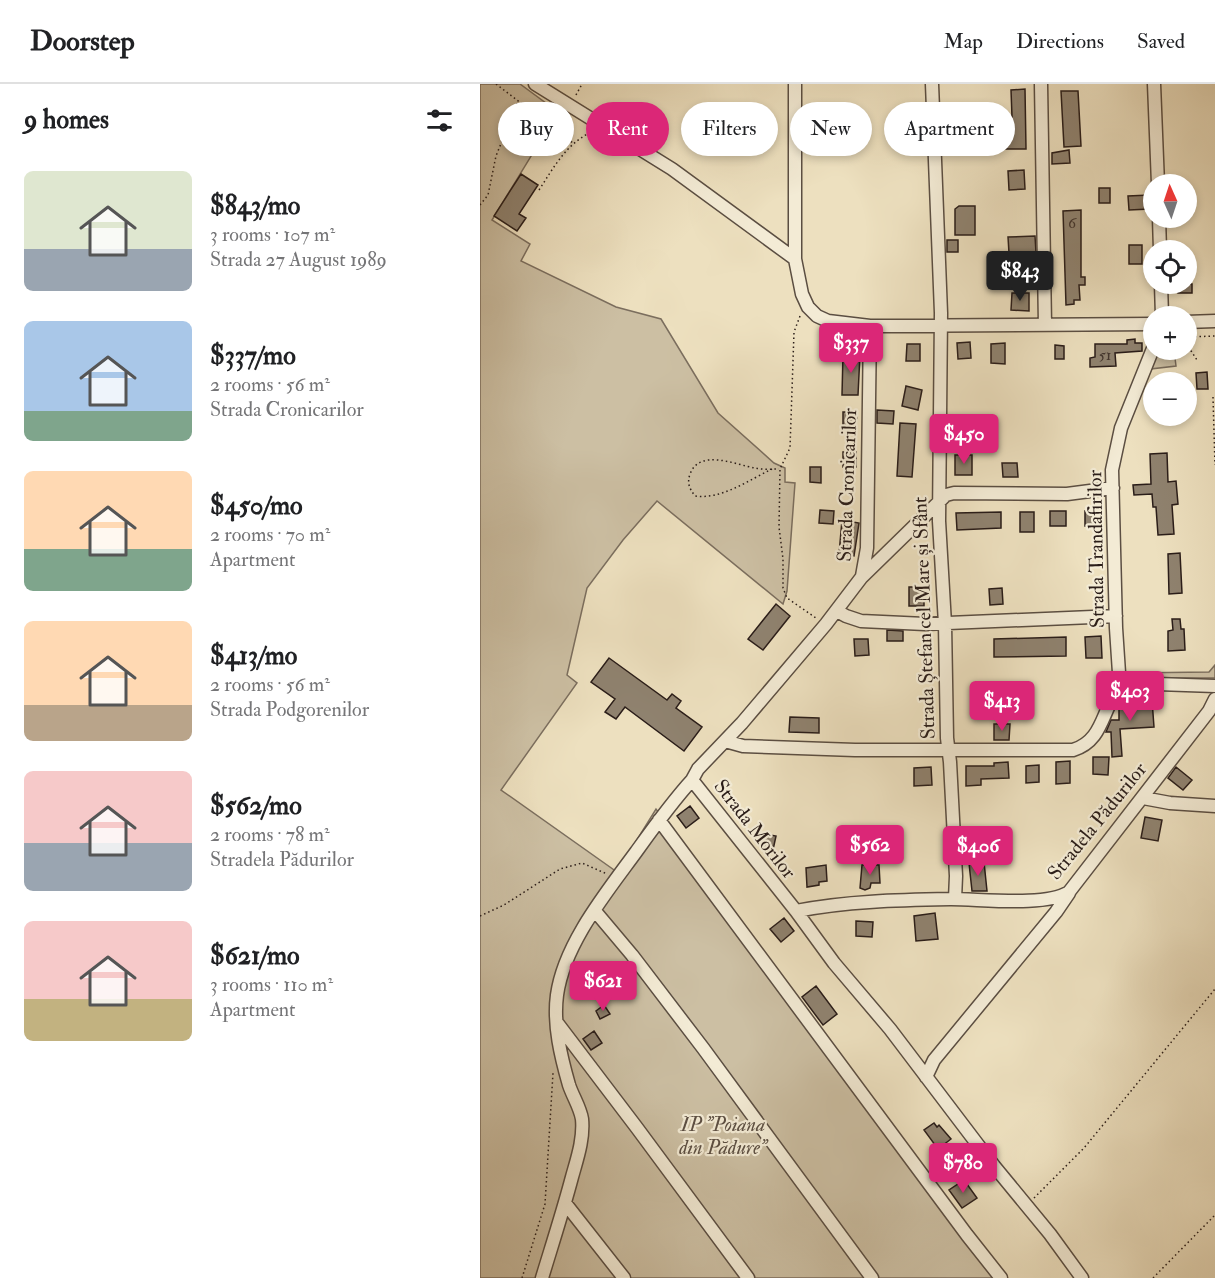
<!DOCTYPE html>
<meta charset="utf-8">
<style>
body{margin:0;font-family:"IM FELL Double Pica",serif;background:#f2f2f2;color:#202124;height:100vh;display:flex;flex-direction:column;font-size:22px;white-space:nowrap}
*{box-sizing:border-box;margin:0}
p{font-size:20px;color:#757577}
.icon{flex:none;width:33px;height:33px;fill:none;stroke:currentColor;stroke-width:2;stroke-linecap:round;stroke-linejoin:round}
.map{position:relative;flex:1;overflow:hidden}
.panel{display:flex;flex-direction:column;background:#fff;width:480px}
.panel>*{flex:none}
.top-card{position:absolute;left:18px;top:18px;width:570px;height:54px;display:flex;gap:12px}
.needle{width:39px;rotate:357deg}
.buttons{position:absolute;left:663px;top:90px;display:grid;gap:12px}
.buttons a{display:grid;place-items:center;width:54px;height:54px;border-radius:50%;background:#fff;box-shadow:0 3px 9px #0003;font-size:30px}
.price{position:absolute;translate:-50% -51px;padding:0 14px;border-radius:6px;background:#db2777;color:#fff;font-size:20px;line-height:39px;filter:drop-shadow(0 2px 3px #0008)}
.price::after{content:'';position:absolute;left:50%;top:36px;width:18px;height:14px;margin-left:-9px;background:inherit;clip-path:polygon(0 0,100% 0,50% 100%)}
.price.active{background:#222;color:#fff}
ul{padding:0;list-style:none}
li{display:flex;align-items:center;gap:18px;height:150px;padding:0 24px}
li span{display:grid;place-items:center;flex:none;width:168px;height:120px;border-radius:9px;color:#555}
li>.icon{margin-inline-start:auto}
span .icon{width:72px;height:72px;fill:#fffc;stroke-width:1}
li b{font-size:26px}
h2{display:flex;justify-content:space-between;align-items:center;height:72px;padding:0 24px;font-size:26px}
.pill{padding:0 21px;border-radius:27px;background:#fff;box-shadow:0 3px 9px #0003;font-size:21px;line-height:54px}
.pill.active{background:#db2777;color:#fff}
header{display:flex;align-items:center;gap:36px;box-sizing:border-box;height:84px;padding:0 30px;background:#fff;border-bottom:2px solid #e0e0e0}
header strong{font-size:28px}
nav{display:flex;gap:33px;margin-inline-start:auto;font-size:21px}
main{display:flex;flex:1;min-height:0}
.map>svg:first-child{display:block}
</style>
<header>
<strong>Doorstep</strong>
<nav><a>Map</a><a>Directions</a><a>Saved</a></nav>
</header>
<main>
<section class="panel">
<h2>9 homes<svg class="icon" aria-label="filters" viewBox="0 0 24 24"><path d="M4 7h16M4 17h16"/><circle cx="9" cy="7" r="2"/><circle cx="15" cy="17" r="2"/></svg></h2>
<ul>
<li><span style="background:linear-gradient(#dfe7d0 65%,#9aa5b1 0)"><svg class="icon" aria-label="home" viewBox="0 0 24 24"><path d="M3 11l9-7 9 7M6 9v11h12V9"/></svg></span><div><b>$843/mo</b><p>3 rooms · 107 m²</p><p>Strada 27 August 1989</p></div></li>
<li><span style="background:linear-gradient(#a9c7e8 75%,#7fa58c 0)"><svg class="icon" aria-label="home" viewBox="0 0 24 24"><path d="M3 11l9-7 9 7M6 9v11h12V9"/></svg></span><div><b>$337/mo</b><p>2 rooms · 56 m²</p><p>Strada Cronicarilor</p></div></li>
<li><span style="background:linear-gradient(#ffd9b3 65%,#7fa58c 0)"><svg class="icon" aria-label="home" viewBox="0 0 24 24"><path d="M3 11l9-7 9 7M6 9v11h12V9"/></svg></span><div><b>$450/mo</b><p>2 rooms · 70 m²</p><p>Apartment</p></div></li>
<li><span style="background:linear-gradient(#ffd9b3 70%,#b9a48a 0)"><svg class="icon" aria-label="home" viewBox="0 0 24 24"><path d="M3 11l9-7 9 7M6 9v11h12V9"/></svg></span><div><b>$413/mo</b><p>2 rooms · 56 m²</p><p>Strada Podgorenilor</p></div></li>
<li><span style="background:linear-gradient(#f6c9c9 60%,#9aa5b1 0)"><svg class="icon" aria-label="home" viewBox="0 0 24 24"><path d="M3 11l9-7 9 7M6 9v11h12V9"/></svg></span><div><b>$562/mo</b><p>2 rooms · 78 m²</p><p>Stradela Pădurilor</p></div></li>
<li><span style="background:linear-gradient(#f6c9c9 65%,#c2b280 0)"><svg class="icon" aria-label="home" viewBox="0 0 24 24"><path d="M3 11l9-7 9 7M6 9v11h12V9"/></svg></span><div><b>$621/mo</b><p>3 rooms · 110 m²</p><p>Apartment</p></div></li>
</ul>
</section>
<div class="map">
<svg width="735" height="1194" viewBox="0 0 735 1194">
<rect width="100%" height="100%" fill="#ede0bf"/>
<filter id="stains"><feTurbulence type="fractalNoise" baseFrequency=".00333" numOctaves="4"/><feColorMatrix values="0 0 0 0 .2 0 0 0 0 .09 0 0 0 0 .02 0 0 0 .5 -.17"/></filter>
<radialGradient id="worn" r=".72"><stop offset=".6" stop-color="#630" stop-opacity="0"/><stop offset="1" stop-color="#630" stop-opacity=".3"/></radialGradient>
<!-- green -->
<path fill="#ccbfa3" stroke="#7b6e5e" stroke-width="1.5" d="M0,0h40l38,28 -66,108 38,24 -9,17 95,46 45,12 57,94 56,50 11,5v14l10,1 -8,108 -4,13 -126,-103 -34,39 -36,48 -20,87 10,8 -76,107 116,82 39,-63 284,382 67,87h-527z
M677,266h17l2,16 -26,3z
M735,581v13h-87l-1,-5 82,-1z"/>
<!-- building -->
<path fill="#8f826f" stroke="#2a1d19" stroke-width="1.5" d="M545,5l1,60h-20v-17h4v-15h2l-1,-27z
M581,7h17l3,55 -17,1z
M589,66l1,13 -18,1v-11z
M544,86l1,19 -16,1 -1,-19z
M41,90l17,11 -19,29 7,4 -9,13 -23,-15z
M619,104h11v15h-11z
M670,111v14l-21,1 -1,-14z
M479,122h16v29h-20v-26z
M601,126v67h4v8h-6l1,15h-6v4l-8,1 -3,-94z
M555,152l1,17h-6l-1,20h-16v-20h-4l-1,-16z
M467,156h11v12h-11z
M649,161h13v19h-13z
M698,200h14v9h-14z
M532,209h17v18l-18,-1z
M655,255v4h7v8l-27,2 1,13 -26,1v-9l5,-1v-13h32v-4z
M490,258l1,16 -13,1 -1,-16z
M525,259v21l-14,-1v-19z
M427,260h13v17h-14z
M575,261l9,1v13h-9z
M363,270h17l-2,41h-16z
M727,288l1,17h-11l-1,-16z
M426,302l16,4 -4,20 -16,-4z
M397,326l17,1 -1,13 -16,-1z
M363,328h14l-1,16 -13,-1z
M420,339l16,1 -4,53 -15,-1z
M484,345h22l1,12 -22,1z
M363,368h13v15h-13z
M687,369l1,29 8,-1 2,23 -6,1 2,29 -16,1 -2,-28h-3l-1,-13 -18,1 -1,-10 18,-1 -1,-30z
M475,371h17v20h-17z
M522,379h15l1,14h-15z
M330,383h11v16l-11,-1z
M340,426l14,1 -1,13 -14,-1z
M619,426v16h-14v-15z
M570,427h16v15h-16z
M521,428v16l-44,2 -1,-17z
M540,428h14v20h-14z
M362,436l17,3 -5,33 -15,-2z
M700,469l2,40 -13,1 -1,-40z
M429,503h15v19h-15z
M522,504l1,16 -13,1 -1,-16z
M296,520l14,12 -27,34 -15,-11z
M692,535h8l1,10h3l1,21 -17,1v-20l5,-1z
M407,546l16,1v10h-16z
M621,552l1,22h-16l-1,-21z
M586,553v19l-72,1v-18z
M374,555h14l1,16 -14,1z
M129,574l58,42 5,-6 9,7 -5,7 26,19 -18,24 -59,-44 -9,12 -11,-7 10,-13 -24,-17z
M672,616l2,27 -34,2 2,27 -10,1 -1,-25h-5l5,-12h8v-12l12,-1v-6z
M310,633l29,1v15l-30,-1z
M514,640h16l-1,16h-15z
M613,673h16l-1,18 -15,-1z
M590,677v22l-14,1v-22z
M528,678l1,16 -28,1v6l-15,1v-20h28v-3z
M559,681v17l-13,1v-17z
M451,683l1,18 -18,1v-18z
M696,683l16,13 -9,10 -15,-12z
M210,722l9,12 -13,10 -9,-12z
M665,733l17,3 -4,21 -17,-3z
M285,750l11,2 -3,14 -11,-2z
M504,778l3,29h-15l-3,-28z
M346,781l1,16 -8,1v3l-12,2 -1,-19z
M382,781h17l1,18h-9l-1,5 -5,2 -5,-2z
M455,829l3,26 -22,2 -2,-25z
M304,834l10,13 -13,11 -11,-13z
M376,837l17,1 -1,15 -16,-1z
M336,902l21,28 -14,11 -21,-28z
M124,921l6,9 -10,5 -4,-8z
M114,947l8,12 -11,7 -8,-11z
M454,1039l3,4 2,-2 12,14 -13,10 -14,-19z
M484,1096l13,18 -15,10 -13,-18z"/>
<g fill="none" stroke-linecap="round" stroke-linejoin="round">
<defs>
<path id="minor" d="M55,0l137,85 123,90
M315,0v175l7,35 6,13 9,9 11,5 42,5 284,-2
M452,0l9,229 -2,208 6,103 2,114 3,24 6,114 -1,23
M561,0l4,241
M674,0l4,100
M679,134l1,32
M681,200l1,32
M706,238l29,-1
M382,492l5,-28 3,-222
M357,527l9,5 15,5 64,3 191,-8
M642,602l-3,-13 -3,-45 -4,-158 9,-42 33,-82
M245,657l18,5 112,4h218c36,-11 27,-52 55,-67l87,3
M663,714l27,5 45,3
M179,736l308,415 34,43
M115,827l37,44 71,93 169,230
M316,827c50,-10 104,-11 155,-12 31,0 94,8 118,-7l140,-181 6,-12
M78,940l79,104 111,150
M446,993l8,-17 122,-148 13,-19
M85,1119l59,75
M62,1194c10,-33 21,-67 30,-101 5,-18 12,-38 10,-58 -2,-12 -9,-22 -13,-34 -8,-28 -16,-60 -12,-90 7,-51 49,-102 79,-143 18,-25 35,-49 56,-72
M602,1194l-32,-44 -56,-68 -104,-137 -56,-66 -38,-52 -104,-131 6,-11 44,-46 84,-99 35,-46 85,-83 8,-2 113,1 46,-6"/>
</defs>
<!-- minor casing -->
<use href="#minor" stroke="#5b4e42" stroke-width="15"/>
<!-- path -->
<path stroke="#2a1d19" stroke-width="1.5" stroke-dasharray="1.5 3" stroke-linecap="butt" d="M16,0l77,59
M96,11l6,-11
M59,106c15,-23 26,-44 50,-57
M0,121l8,-10 8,-39 22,-55
M320,232l-6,16 -4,116 -10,21 -1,58 4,32v29l4,10 29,20
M706,253l29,-1
M706,259l11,17
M733,313l2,68
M292,385c-23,11 -51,31 -77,27 -6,-8 -8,-13 -5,-22 10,-26 46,-9 65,-6 8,2 16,1 24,1
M0,832l24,-11 56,-36 22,-6 25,11
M554,1114l50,-50 131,-159
M42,1194l23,-74 8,-131
M673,1194l62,-63"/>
<!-- minor -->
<use href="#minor" stroke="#f3ebd5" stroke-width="12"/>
</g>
<g text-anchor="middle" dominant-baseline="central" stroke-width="4.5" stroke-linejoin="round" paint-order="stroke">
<!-- number labels -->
<g font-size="16" fill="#43362e">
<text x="592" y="139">6</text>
<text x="625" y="271">51</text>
</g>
<!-- street labels -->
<g font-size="20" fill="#2a1d19" stroke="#f3ebd5">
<text transform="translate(367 401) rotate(-88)">Strada Cronicarilor</text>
<text transform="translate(616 465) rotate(-91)">Strada Trandafirilor</text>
<text transform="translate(444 534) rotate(-92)">Strada Ștefan cel Mare și Sfânt</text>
<text transform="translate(617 737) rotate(-51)">Stradela Pădurilor</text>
<text transform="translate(275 745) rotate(52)">Strada Morilor</text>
</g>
<!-- park labels -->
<g font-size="20" font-style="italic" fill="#5b4e42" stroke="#f3ebd5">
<text x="243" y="1040">IP "Poiana<tspan x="243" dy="23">din Pădure"</tspan></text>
</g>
</g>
<rect width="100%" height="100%" filter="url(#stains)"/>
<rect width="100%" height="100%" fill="url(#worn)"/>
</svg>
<div class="buttons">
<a><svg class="needle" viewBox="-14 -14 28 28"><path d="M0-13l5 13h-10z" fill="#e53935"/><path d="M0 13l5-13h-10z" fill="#757577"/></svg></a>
<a><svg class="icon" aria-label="locate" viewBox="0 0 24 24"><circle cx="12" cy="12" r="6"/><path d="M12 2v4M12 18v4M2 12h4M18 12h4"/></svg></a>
<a>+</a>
<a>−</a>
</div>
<b class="price active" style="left:540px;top:218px">$843</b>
<b class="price" style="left:371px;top:290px">$337</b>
<b class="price" style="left:484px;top:381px">$450</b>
<b class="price" style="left:650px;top:638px">$403</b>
<b class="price" style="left:522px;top:648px">$413</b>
<b class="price" style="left:390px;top:792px">$562</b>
<b class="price" style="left:498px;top:793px">$406</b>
<b class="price" style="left:123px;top:928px">$621</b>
<b class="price" style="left:483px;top:1110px">$780</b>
<div class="top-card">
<a class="pill">Buy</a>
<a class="pill active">Rent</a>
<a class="pill">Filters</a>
<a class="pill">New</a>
<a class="pill">Apartment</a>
</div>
</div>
</main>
